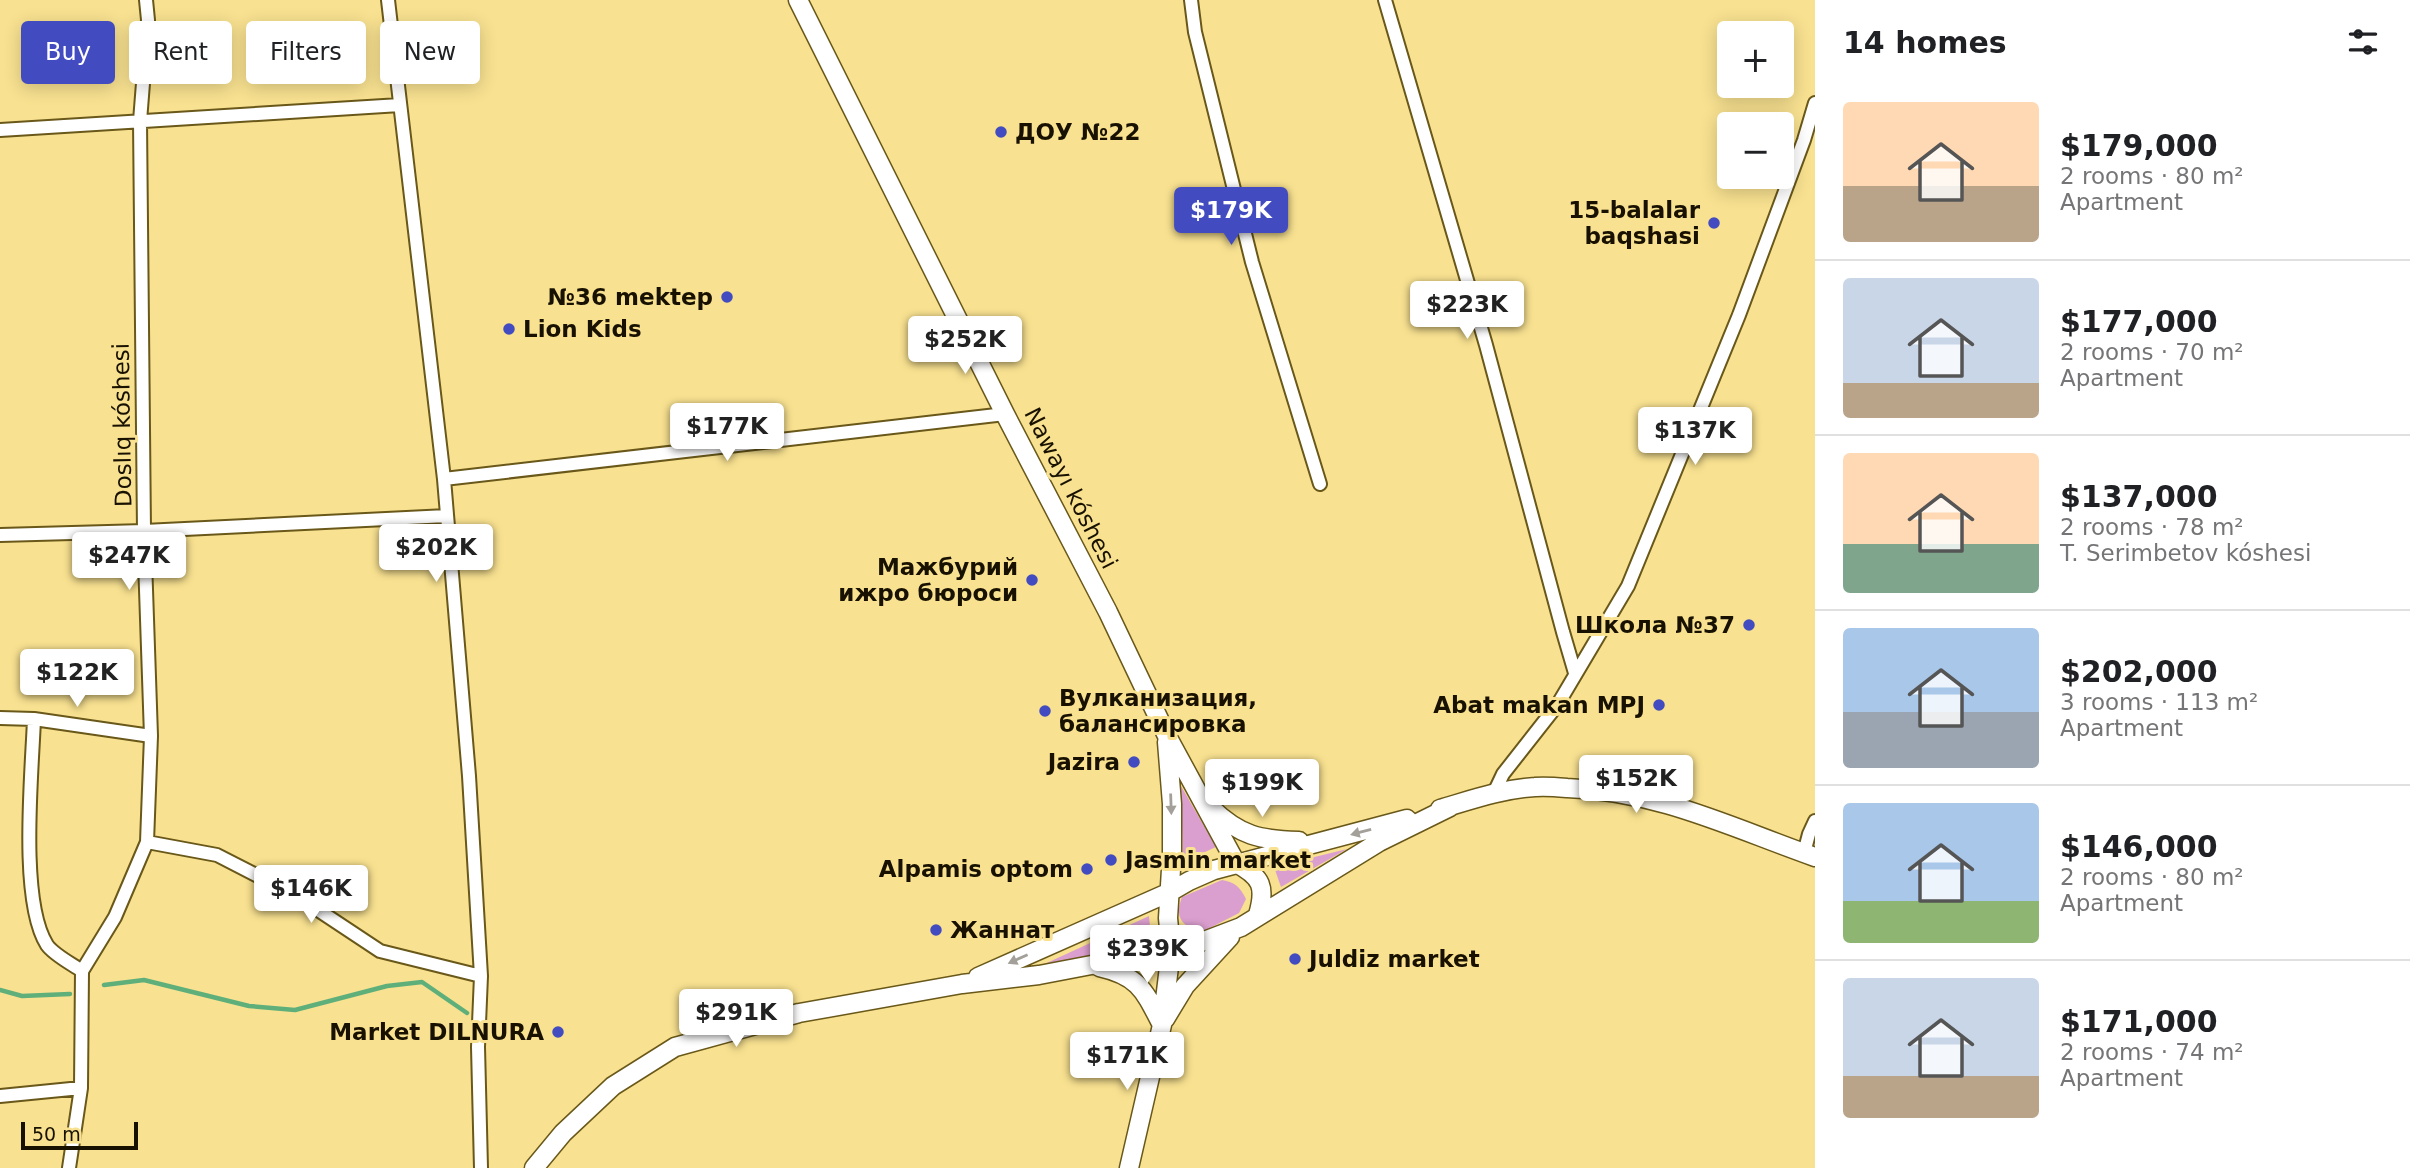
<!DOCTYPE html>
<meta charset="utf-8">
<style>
body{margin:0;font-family:"DejaVu Sans",sans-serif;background:#f2f2f2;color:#202124;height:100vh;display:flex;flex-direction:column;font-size:26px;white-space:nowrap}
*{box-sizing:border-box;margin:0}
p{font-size:23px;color:#757577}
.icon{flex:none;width:38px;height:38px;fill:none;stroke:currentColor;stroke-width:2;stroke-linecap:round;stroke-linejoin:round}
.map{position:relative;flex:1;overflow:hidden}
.drawer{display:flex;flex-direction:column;background:#fff;width:595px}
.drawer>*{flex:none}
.top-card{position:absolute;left:21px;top:21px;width:665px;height:63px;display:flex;gap:14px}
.tools{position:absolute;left:1717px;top:21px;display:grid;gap:14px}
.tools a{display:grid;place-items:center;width:77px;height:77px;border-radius:7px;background:#fff;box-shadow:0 4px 18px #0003;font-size:35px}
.scale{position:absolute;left:21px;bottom:18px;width:117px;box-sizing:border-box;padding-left:7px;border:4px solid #181100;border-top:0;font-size:19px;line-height:24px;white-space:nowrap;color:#181100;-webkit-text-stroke:5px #f8e190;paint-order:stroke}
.price{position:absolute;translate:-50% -60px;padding:0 16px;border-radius:7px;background:#fff;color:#222;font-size:23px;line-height:46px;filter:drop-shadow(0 2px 4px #0008)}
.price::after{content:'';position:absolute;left:50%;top:42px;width:21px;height:16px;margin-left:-10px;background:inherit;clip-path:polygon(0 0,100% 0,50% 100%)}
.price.current{background:#424bc0;color:#fff}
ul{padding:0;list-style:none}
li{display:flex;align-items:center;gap:21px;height:175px;padding:0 28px}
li+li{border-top:2px solid #e0e0e0}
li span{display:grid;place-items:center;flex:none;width:196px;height:140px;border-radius:7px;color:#555}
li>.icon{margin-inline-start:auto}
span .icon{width:84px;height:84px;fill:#fffc;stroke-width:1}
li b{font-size:30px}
h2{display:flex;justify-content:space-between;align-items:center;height:84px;padding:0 28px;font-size:30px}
.pill{padding:0 24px;border-radius:7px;background:#fff;box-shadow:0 4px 18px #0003;font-size:24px;line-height:63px}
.pill.current{background:#424bc0;color:#fff}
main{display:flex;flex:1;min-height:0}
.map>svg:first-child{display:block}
</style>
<main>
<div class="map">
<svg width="1815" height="1168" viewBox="0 0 1815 1168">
<rect width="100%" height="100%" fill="#f8e190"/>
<!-- green -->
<path fill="#db9fcf" d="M1181,786l35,61 -33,15z
M1347,849l-66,38 -7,-20z
M1222,880c13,2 18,7 24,19l-7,14 -37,19c-20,-6 -28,-13 -20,-35z
M1149,916l3,31 -114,20z"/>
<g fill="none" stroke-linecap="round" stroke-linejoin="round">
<!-- stream -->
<path stroke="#5faf7b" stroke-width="4.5" d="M104,985l40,-5 105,26 46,4 92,-24 35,-4 45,31
M0,990l22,6 48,-2"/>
<defs>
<path id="street" d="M388,0l56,479 25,297 12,200 -3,71 3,121
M1191,0l4,32 57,230 68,222
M1385,0l101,345 77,287 12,41
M0,130l400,-25
M444,479l561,-65
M0,535l144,-4 303,-15
M0,718l34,1 117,17
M34,719c-2,54 -15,182 13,226 7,10 25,19 35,26
M1494,793l9,-19 55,-70 70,-118 111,-271 65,-175 11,-37
M147,842l70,13 80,41 83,55 101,25
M1804,853l5,-19 6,-13
M0,1096l81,-8
M69,1168l12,-80 1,-117 33,-54 32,-75 4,-106 -7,-205 -4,-410 8,-101 -2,-20"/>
<path id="secondary" d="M798,0l207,414 103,198 59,124 69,127c26,14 30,24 22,52
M1211,808c29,28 49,32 88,33
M1440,809c31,-9 62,-20 95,-22 10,-1 21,0 32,1 92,3 163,39 248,69
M1099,967c40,9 45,23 63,58
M978,977l192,-85 19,-11 25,-11 193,-51
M1165,1019l20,-33 45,-49
M534,1168l29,-35 50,-47 62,-39 124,-34 163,-29 77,-9 152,-29 50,-19 138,-85 71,-35
M1129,1168l33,-143 9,-75 -3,-32 4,-65v-49l-5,-62"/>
</defs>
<!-- street casing -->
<use href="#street" stroke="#695819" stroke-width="16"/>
<!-- secondary casing -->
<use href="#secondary" stroke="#695819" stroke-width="21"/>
<!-- street -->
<use href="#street" stroke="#fff" stroke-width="12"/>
<!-- secondary -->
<use href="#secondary" stroke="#fff" stroke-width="18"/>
</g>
<!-- one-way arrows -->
<defs><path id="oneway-solid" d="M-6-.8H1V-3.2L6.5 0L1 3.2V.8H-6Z" transform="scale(1.75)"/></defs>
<g fill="#a3a099">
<use href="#oneway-solid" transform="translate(1171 804) rotate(88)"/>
<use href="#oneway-solid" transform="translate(1361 832) rotate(165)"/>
<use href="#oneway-solid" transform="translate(1018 959) rotate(156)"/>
</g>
<!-- markers -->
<g fill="#424bc0" stroke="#f8e190" stroke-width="2.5">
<circle cx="1001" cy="132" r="7"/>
<circle cx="1714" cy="223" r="7"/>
<circle cx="727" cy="297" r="7"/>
<circle cx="509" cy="329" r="7"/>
<circle cx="1032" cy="580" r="7"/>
<circle cx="1749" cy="625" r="7"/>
<circle cx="1659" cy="705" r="7"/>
<circle cx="1045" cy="711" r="7"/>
<circle cx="1134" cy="762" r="7"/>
<circle cx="1111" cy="860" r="7"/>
<circle cx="1087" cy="869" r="7"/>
<circle cx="936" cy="930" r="7"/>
<circle cx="1295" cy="959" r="7"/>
<circle cx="558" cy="1032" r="7"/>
</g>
<g text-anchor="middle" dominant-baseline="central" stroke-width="6" stroke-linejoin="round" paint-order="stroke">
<!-- poi labels -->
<g font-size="23" font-weight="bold" fill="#181100" stroke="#f8e190" text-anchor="end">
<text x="1015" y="132" text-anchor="start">ДОУ №22</text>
<text x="1700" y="210">15-balalar<tspan x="1700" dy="26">baqshasi</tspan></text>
<text x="713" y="297">№36 mektep</text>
<text x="523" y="329" text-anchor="start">Lion Kids</text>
<text x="1018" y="567">Мажбурий<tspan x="1018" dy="26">ижро бюроси</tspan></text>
<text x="1735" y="625">Школа №37</text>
<text x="1059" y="698" text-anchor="start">Вулканизация,<tspan x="1059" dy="26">балансировка</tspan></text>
<text x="1645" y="705">Abat makan MPJ</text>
<text x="1120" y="762">Jazira</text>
<text x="1125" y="860" text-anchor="start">Jasmin market</text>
<text x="1073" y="869">Alpamis optom</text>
<text x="950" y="930" text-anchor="start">Жаннат</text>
<text x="1309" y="959" text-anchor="start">Juldiz market</text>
<text x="544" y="1032">Market DILNURA</text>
</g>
<!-- street labels -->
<g font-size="23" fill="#181100" stroke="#f8e190">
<text transform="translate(122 425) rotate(-91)">Doslıq kóshesi</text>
<text transform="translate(1071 488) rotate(63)">Nawayı kóshesi</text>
</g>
</g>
</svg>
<div class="tools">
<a>+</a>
<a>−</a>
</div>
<div class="scale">50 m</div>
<b class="price current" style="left:1231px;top:247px">$179K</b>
<b class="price" style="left:1467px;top:341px">$223K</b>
<b class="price" style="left:965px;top:376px">$252K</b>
<b class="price" style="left:727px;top:463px">$177K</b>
<b class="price" style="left:1695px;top:467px">$137K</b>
<b class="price" style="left:436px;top:584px">$202K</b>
<b class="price" style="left:129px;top:592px">$247K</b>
<b class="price" style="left:77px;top:709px">$122K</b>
<b class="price" style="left:1636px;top:815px">$152K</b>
<b class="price" style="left:1262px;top:819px">$199K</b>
<b class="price" style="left:311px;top:925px">$146K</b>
<b class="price" style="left:1147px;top:985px">$239K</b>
<b class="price" style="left:736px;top:1049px">$291K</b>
<b class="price" style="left:1127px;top:1092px">$171K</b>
<div class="top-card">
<a class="pill current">Buy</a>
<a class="pill">Rent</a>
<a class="pill">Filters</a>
<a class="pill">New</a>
</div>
</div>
<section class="drawer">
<h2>14 homes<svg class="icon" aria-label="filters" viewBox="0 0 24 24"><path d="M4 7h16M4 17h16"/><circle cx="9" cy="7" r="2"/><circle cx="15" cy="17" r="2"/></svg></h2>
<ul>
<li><span style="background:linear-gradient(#ffd9b3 60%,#b9a48a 0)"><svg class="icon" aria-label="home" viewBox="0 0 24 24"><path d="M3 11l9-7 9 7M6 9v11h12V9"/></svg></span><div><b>$179,000</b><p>2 rooms · 80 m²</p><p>Apartment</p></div></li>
<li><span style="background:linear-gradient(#c9d6e8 75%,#b9a48a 0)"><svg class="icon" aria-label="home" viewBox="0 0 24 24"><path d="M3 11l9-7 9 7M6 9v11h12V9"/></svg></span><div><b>$177,000</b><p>2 rooms · 70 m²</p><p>Apartment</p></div></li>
<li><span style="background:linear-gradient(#ffd9b3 65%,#7fa58c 0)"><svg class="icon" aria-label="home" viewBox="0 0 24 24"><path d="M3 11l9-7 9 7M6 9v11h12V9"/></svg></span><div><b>$137,000</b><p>2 rooms · 78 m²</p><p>T. Serimbetov kóshesi</p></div></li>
<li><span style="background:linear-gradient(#a9c7e8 60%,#9aa5b1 0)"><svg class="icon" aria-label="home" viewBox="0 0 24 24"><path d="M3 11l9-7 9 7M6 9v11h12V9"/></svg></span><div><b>$202,000</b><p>3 rooms · 113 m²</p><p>Apartment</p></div></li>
<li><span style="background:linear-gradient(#a9c7e8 70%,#8fb573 0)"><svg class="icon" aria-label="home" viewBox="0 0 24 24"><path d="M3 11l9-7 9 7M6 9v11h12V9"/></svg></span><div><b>$146,000</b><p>2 rooms · 80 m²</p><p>Apartment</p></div></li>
<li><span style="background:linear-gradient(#c9d6e8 70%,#b9a48a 0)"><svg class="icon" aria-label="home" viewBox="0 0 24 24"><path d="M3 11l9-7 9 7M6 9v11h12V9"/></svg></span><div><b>$171,000</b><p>2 rooms · 74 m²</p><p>Apartment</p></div></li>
</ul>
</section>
</main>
